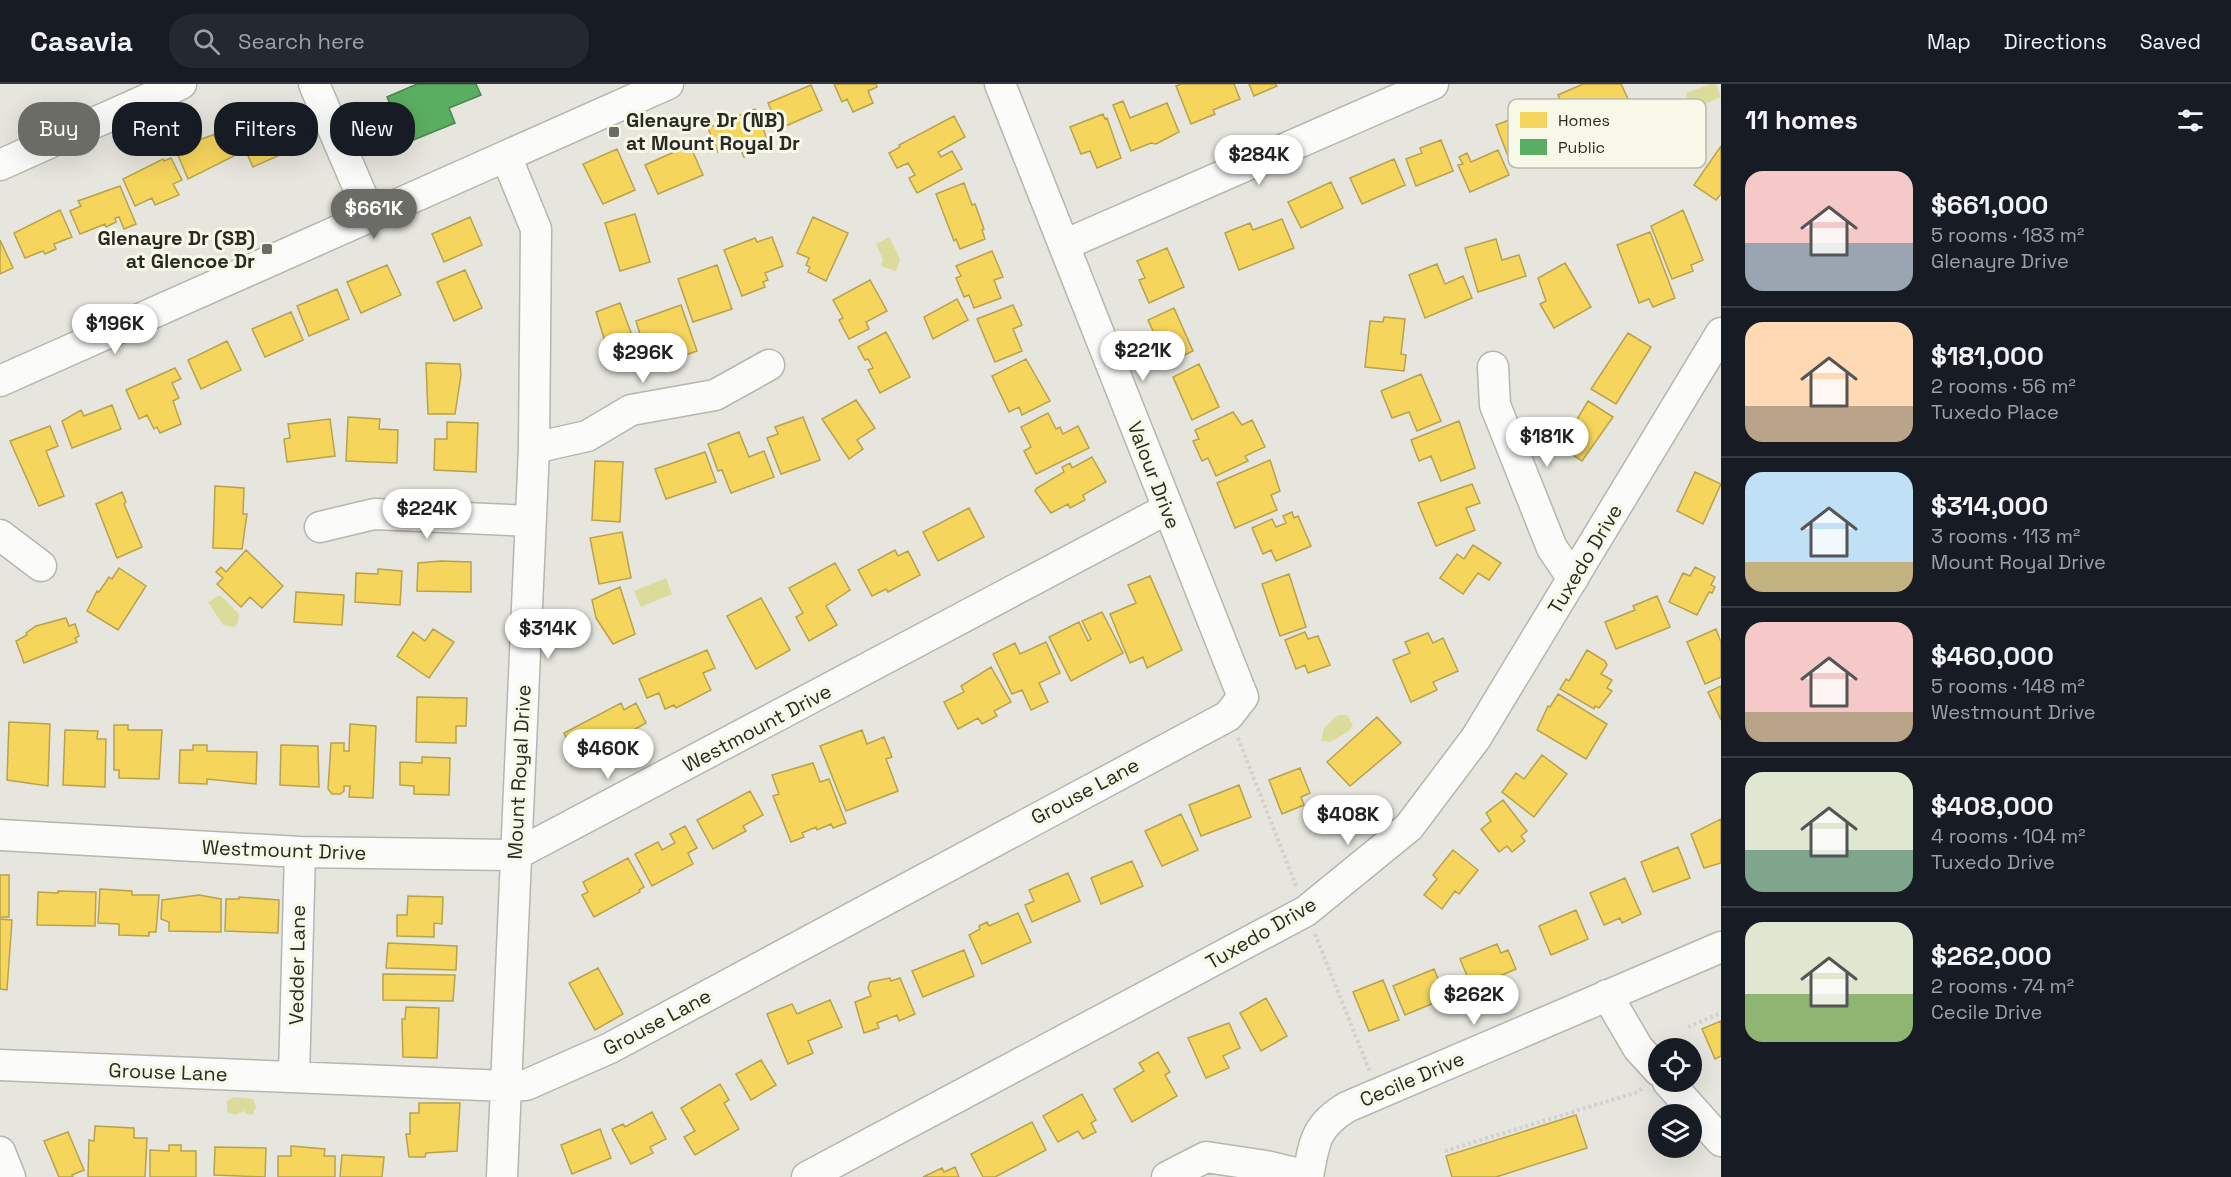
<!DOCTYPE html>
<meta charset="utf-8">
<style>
body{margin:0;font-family:"Space Grotesk",sans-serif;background:#242831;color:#f1f3f6;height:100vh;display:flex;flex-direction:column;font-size:22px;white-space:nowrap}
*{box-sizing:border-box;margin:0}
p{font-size:20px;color:#9ea1a6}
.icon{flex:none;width:33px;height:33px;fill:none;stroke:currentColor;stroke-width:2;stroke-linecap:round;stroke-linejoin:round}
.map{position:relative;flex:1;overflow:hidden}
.side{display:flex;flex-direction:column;background:#171b24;width:510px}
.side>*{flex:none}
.hud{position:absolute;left:18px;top:18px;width:570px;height:54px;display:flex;gap:12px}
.fabs{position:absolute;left:1648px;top:954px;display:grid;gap:12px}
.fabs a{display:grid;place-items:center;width:54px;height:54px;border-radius:50%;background:#171b24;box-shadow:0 6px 24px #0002;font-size:30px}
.price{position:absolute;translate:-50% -51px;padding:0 14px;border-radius:21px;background:#fff;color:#222;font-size:20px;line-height:39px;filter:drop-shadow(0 2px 3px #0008)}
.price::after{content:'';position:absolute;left:50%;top:36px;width:18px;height:14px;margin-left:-9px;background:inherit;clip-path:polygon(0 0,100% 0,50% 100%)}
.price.current{background:#6b6c65;color:#fff}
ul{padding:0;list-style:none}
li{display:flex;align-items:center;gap:18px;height:150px;padding:0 24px}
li+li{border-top:2px solid #363941}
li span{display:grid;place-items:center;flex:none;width:168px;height:120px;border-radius:18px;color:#555}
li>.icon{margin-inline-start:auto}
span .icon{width:72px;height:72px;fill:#fffc;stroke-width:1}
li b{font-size:26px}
h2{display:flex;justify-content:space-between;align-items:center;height:72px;padding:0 24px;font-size:26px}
.pill{padding:0 21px;border-radius:24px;background:#171b24;box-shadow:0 6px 24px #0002;font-size:21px;line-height:54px}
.pill.current{background:#6b6c65;color:#fff}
header{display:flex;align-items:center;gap:36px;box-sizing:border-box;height:84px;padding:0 30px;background:#171b24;border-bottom:2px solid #363941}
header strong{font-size:28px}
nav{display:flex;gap:33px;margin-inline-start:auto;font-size:21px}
.search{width:420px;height:54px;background:#242831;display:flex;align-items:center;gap:15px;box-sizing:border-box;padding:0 21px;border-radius:24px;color:#9ea1a6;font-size:22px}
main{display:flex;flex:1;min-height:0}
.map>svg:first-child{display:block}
</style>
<header>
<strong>Casavia</strong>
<div class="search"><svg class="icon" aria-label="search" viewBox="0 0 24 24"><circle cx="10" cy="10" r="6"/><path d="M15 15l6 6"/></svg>Search here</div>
<nav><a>Map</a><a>Directions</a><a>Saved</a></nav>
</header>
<main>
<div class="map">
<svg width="1721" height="1093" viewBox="0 0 1721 1093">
<rect width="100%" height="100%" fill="#e6e6de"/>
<!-- water -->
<path fill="#dbdc9c" d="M1710,0h6l5,13 -15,7 -17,1 -3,-12z
M889,153l11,22 -4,12 -15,-5 2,-7 -7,-15z
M666,494l6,16 -31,13 -7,-16z
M220,511l19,19 -1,9 -4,4 -11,-2 -15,-23z
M1338,631h9l6,10 -5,7 -18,10 -9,-1 3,-13z
M234,1013l19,2 3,8 -3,7 -5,1 -4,-4 -9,4 -8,-3v-11z"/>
<!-- homes -->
<path fill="#f6d55c" stroke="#b8a24b" stroke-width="1.5" d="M834,0h42l1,3 -9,4 5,12 -20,9 -6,-13 -5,3z
M1181,0h53l6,15 -27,11 2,4 -24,10 -15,-38z
M1249,0h26l2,2 -23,10z
M1583,0h38l9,19 -21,10 -5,-10 -35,17 -11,-25z
M811,1l11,25 -43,19 -11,-26z
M1123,17l7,17 37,-15 12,29 -23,12 -5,-1 -20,8 -18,-46z
M1548,21l13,31 -53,20 -12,-31z
M273,22l10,23 -10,4 9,21 -29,13 -20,-44z
M755,25l15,37 -26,11 -6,-13 -20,8 -10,-24z
M1103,30l2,5 2,-1 14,40 -24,10 -7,-17 -9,3 -11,-27z
M954,32l11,21 -27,15 3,5 11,-6 10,18 -45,24 -8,-15 6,-3 -7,-12 -11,5 -8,-15 11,-6 -1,-2z
M224,47l12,24 -48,24 -11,-26 20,-9 -1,-3z
M1441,56l12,31 -37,15 -10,-27 16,-6 -2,-5z
M690,61l13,30 -45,19 -13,-29z
M1721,62v48l-5,6 -22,-15z
M617,65l18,41 -32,14 -20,-40z
M1498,66l11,25 -39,17 -12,-27 5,-1 -4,-7 8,-4 4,9z
M171,74l11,22 -9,4 6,11 -24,10 -3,-7 -17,8 -12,-27 40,-20 1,2z
M1394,75l11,26 -43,19 -12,-26z
M1331,98l12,26 -42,20 -13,-26z
M964,99l8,22 3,-1 9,25 -2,1 3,9 -25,10 -4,-10 -2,2 -18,-47z
M120,102l16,38 -12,5 -5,-12 -4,1 1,4 -10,5 -1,-3 -25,10 -10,-23 11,-5 -3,-5z
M60,126l12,27 -18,7 2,5 -11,5 -2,-3 -18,7 -11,-25z
M1683,126l20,50 -12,5 2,6 -21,8 -21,-53z
M635,130l15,48 -30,9 -15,-48z
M470,133l12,28 -38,17 -12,-28z
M813,133l35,16 -22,48 -18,-9 2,-5 -4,-2 3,-7 -12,-5z
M1282,135l12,29 -55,22 -14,-37 25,-10 3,7z
M1650,148l25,66 -22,9 -4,-8 -10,4 -22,-58z
M772,153l11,29 -18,7 3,7 -5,2 2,5 -23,9 -18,-46 31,-12 2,4z
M1496,155l6,21 17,-5 7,21 -48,16 -13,-44z
M0,156l13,28 -13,6z
M1167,164l17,39 -35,16 -10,-23 6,-2 -8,-17z
M992,167l11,26 -9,3 7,18 -27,10 -5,-13 -5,2 -8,-19 5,-2 -5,-10z
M1565,179l26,44 -37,21 -14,-24 6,-3 -8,-23z
M1437,180l8,20 18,-8 9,22 -47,20 -16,-43z
M387,181l14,30 -40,18 -14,-31z
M717,181l15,44 -39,13 -15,-43z
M465,186l17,38 -28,13 -17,-39z
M870,196l17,31 -21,11 3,7 -20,10 -10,-19 4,-2 -10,-18z
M337,205l12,30 -40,17 -12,-30z
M957,215l11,21 -35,19 -9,-22z
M620,219l21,57 -20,7 -8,-25 -7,3 -10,-33z
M681,221l16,46 -25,9 -6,-17 -4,1 3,6 -18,7 -11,-36z
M1013,221l9,20 -9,4 9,22 -27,11 -18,-43z
M1174,224l19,43 -25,12 -20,-43z
M291,228l12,28 -38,17 -13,-28z
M1384,233l21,2 -4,35 5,1 -2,16 -39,-4 5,-46 13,1z
M886,248l24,45 -30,16 -12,-23 5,-2 -5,-9 -3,1 -7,-13z
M1628,249l23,14 -35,57 -25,-15z
M227,257l14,29 -40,19 -13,-29z
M1026,275l24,42 -28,14 -3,-8 -10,5 -17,-36z
M426,279l34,1 1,11 -6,39h-27z
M1199,280l20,43 -27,13 -19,-43z
M175,284l6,11 -9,4 7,15 -6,3 8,23 -21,9 -3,-6 -3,2 -7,-14 -8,4 -13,-29z
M1421,290l20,47 -24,10 -8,-19 -17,6 -11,-27z
M856,316l19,28 -18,12 6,9 -14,10 -27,-40z
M1588,317l25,16 -31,44 -30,-19 13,-21 8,5z
M112,321l9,24 -49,19 -10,-27 19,-11 3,6z
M1233,328l9,13 10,-5 13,27 -20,9 3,5 -32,15 -8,-18 -6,3 -9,-20 6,-2 -4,-9z
M1048,329l8,16 4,-2 3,7 15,-8 11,22 -53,26 -12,-23 7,-4 -10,-20z
M348,333l32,2 -1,10 19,1 -1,33 -51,-2z
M803,333l17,43 -39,14 -14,-36 11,-4 -3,-7z
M330,335l5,37 -48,6 -3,-23 6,-1 -2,-14z
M1459,337l16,47 -34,13 -10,-25 -12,5 -8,-21z
M447,338l31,1 -2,49 -42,-2 1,-31h12z
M50,342l8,20 -12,5 18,45 -25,10 -29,-65z
M739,348l10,25 15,-6 10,26 -43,16 -9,-23 -4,1 -10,-27z
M705,368l11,30 -50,17 -11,-30z
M1092,373l14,25 -23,13 2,5 -15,8 -2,-4 -17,9 -16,-22 2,-3 27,-16 -2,-5 8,-4 2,5z
M1270,376l10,31 -9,4 6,15 -42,18 -18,-45z
M595,377l28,1 -3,60 -28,-2z
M1695,388l26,12 -18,40 -26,-13z
M1472,400l8,19 -14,5 9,22 -39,16 -18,-43z
M215,402l29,2 -1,26h4l-5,35 -29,-1z
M122,408l4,10 -2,2 18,43 -25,11 -21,-54z
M969,424l15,29 -46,24 -15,-29z
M1292,428l2,6 4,-2 13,30 -35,15 -5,-11 -8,4 -11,-26 20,-9 4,8 10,-4 -3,-7z
M622,448l9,46 -32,6 -9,-46z
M1473,461l28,18 -12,17 -11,-7 -15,21 -23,-16 17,-24 7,5z
M246,466l37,36 -21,22 -12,-11 -9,10 -24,-23 6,-6 -7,-6 5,-5 5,5z
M895,466l3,6 10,-5 12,24 -32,17 -2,-3 -14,7 -14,-26z
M441,477l30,1v30l-54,-1 1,-28z
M835,479l15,27 -24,16 11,19 -28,16 -13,-24 7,-4 -14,-25z
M1695,483l20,10 -4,8 4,2 -3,6 -3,-1 -12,23 -28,-13 14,-29 7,3z
M119,484l27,18 -28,44 -31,-19 10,-20 2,1 10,-15 3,2z
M378,485l24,2 -2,34 -45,-3 1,-29 22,1z
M1289,490l17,53 -26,9 -18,-52z
M1150,492l32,74 -35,18 -4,-11 -13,6 -20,-49 26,-11 -8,-18z
M620,503l15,47 -22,10 -17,-26 -4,-18z
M296,508l48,3 -2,30 -48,-3z
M1657,512l13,31 -54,22 -11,-27 30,-12 -2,-4z
M761,514l29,52 -34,19 -29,-53z
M1102,528l21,41 -52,28 -22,-44 30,-15 9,19 3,-2 -9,-18z
M66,534l3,8 6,-2 4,12 -4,2 2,4 -53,21 -8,-22 11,-6 -1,-2 10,-7z
M433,545l21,13 -25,36 -32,-22 16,-24 12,9z
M1716,545l5,13v35l-16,7 -18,-42z
M1305,548l3,7 10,-3 12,29 -22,8 -3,-8 -9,4 -11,-29z
M1428,549l5,10 10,-5 15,33 -25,11 4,8 -26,12 -18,-42 17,-7 -5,-11z
M1046,558l14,31 -21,10 9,19 -17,8 -9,-20 -10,4 -19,-40 22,-11 5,11z
M707,566l8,18 -12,5 8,17 -35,18 -2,-3 -9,4 -6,-16 -12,5 -8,-19z
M1587,566l18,11 2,4 -6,9 11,6 -5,8 5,3 -13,17 -4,-2 -1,3 -34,-20 6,-10 3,2z
M991,583l20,35 -17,9 3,5 -15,8 -4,-6 -20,11 -14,-27 20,-10 -3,-6z
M1721,602v34l-13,-28z
M1558,610l49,30 -21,35 -49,-29 11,-24 2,1z
M417,613l50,1 -1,28h-10v17l-40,-1z
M621,619l3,7 12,-7 10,20 -74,42 -8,-17 6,-3 -6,-12z
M1377,633l24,26 -51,43 -23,-24z
M9,638l41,2 -2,62 -41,-6z
M350,640l26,2 -3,72 -24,-1 1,-11h-6v5l-4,3h-8l-4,-5 3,-46h13v8h5z
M114,641h14v5h34l-3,49 -40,-1v-8h-5z
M65,646l33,1 -1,8h9l-1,48 -42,-2z
M862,646l5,14 17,-7 8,20 -6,2 12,32 -52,20 -26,-65z
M193,661h14v6l50,1 -1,32 -49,-5v5l-28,-1 1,-33h13z
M281,661l37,1 1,41 -39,-2z
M1542,671l25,19 -33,43 -32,-25 14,-19 8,6z
M422,673l28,1 -1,37 -35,-1v-8l-14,-1v-23l22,1z
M813,679l7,19 9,-3 17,44 -13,5 -2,-4 -14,6 -1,-3 -14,6 2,4 -13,5 -18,-46 6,-2 -7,-19z
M1300,684l10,25 -9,4 3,8 -22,9 -13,-34z
M1239,701l12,32 -50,19 -12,-31z
M750,707l13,24 -20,11 3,5 -33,18 -16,-29z
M1503,716l24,31 -6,5 4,5 -13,11 -5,-6 -8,6 -18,-23 10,-8 -5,-8z
M1181,730l17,36 -36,16 -17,-35z
M1721,735v44l-17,5 -13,-34z
M685,742l12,22 -9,5 5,11 -41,22 -17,-32 23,-12 4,8 13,-7 -5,-9z
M1678,763l12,31 -37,14 -12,-30z
M1453,766l25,20 -19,24 -4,-3 -13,18 -18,-14 13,-16 -4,-4z
M628,774l16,29 -5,3 1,2 -46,25 -12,-22 6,-3 -5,-10z
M1132,777l11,25 -42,18 -10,-26z
M1068,789l12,28 -48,21 -7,-17 9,-4 -5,-11z
M0,791h9v42h-9z
M1625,794l16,36 -19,9 -2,-5 -16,7 -14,-32z
M100,805l32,2v4h27l-3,37h-7v4l-30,-1v-11l-21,-1z
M58,807l38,1 -1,34 -58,-1 1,-33 20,1z
M199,811l22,4v33l-52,-1v-9l-8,-3 1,-19z
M408,812l35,1 -1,27 -8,-1v14l-37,-1v-21h10z
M239,813l40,3 -1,33 -53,-2 1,-32h13z
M1576,826l12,29 -37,16 -12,-29z
M1018,829l13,29 -49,22 -13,-29 11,-6 -1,-3 8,-4 2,4z
M0,835l12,1 -5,70 -7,-1z
M388,859l69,3 -1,24 -70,-2z
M1497,860l4,9 7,-3 8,19 -44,19 -12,-29z
M964,866l10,26 -51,21 -11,-26z
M598,884l25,46 -28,16 -26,-47z
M1434,885l12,29 -41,17 -12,-29z
M383,890l72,1 -2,26 -70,-1z
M890,894l1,3 9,-3 15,36 -16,7 -2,-6 -20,8 2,5 -15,5 -9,-31 16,-6 -3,-8 2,-6z
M1383,896l16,40 -30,11 -16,-39z
M1266,914l21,38 -26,15 -21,-38z
M830,916l12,27 -34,14 5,12 -25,11 -21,-50 25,-10 5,10z
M406,923l33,1 -2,50 -34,-1 -1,-38h3z
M1721,937v35l-6,3 -13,-30z
M1229,939l11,25 -17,8 6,12 -23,10 -18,-40z
M1158,968l12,20 -5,3 12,21 -45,26 -18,-33 30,-18 -5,-8z
M761,976l15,25 -25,15 -15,-26z
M720,1000l9,16 -5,3 15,26 -44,26 -11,-18 11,-6 -14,-23z
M1082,1010l14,26 -5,3 5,9 -13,7 -5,-8 -20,11 -15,-26z
M419,1019h41l-3,48 -31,2 -1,4h-16l-3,-23h4v-21h9z
M652,1028l14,27 -16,8 3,6 -22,11 -19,-35 11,-5 2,3z
M1576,1031l11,33 -91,29h-44l-6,-21z
M1032,1038l14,28 -51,27h-12l-12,-23z
M95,1042l39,2v10h13l-2,39h-57l1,-37 5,1z
M600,1045l11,29 -39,16 -11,-29z
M68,1048l16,38 -12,5 1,2h-14l-15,-36z
M169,1061h12v6h15v26h-46v-27l19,1z
M291,1062l34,3 -1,7h11v21h-57v-21h13z
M215,1063l51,1 -1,29 -51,-2z
M342,1071l42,2 -2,20h-42z
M955,1083l4,10h-36l19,-9 2,4z"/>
<!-- public -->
<path fill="#5aae61" stroke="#4b864f" stroke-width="1.5" d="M417,0h59l5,11 -32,13 6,15 -49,20 -19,-46z"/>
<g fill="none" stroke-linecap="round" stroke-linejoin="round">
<defs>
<path id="minor" d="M314,0l56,131
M0,81l181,-81
M1064,161l369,-161
M1493,283l2,38 57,143 21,31
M0,297l668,-297
M534,364l53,-12 44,-26 84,-15 54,-30
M320,443l54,-13 156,7
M0,451l41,31
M0,751l300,17 215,3 652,-346
M1607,911l31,53 21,23
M0,981l506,21 20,-1 84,-37 618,-332 15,-19 -243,-613
M294,993l6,-225
M1668,998l53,59
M0,1068l10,25
M502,1093l32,-729 2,-219 -30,-73
M807,1093l499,-266 103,-84 67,-89 245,-405
M1167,1093l39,-20 60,9 42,10
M1308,1093c6,-34 7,-51 39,-70l374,-160"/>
</defs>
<!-- minor casing -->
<use href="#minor" stroke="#b5b6af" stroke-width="33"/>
<!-- path -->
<path stroke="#d1d1cf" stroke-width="4" stroke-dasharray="3 3" stroke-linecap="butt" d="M1238,654l59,150
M1315,850l55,138
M1688,943l33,-14
M1445,1067l193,-59 5,-5"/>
<!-- minor -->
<use href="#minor" stroke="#fbfbfa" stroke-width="30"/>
</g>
<!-- markers -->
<g fill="#6b6c65" stroke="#f7f8e7" stroke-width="2">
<rect x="608" y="42" width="12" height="12" rx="3"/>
<rect x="261" y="159" width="12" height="12" rx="3"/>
</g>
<g text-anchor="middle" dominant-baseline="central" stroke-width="6" stroke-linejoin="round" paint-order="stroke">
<!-- poi labels -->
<g font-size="20" font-weight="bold" fill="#292a24" stroke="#f7f8e7" text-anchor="start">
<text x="626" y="36">Glenayre Dr (NB)<tspan x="626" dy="23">at Mount Royal Dr</tspan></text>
<text x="255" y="154" text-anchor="end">Glenayre Dr (SB)<tspan x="255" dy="23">at Glencoe Dr</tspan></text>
</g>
<!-- street labels -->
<g font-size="20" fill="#292a24" stroke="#f7f8e7">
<text transform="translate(1154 391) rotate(69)">Valour Drive</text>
<text transform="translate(1585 475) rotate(-59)">Tuxedo Drive</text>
<text transform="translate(757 644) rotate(-28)">Westmount Drive</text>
<text transform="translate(519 688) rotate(-87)">Mount Royal Drive</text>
<text transform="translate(1085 707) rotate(-28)">Grouse Lane</text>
<text transform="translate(284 766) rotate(2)">Westmount Drive</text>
<text transform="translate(1261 849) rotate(-30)">Tuxedo Drive</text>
<text transform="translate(297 881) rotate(-89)">Vedder Lane</text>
<text transform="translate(657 938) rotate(-28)">Grouse Lane</text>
<text transform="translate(168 988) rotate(2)">Grouse Lane</text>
<text transform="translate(1412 995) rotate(-23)">Cecile Drive</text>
</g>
</g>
<!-- legend -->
<rect x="1508" y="15" width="198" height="69" rx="9" fill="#f7f8e7" stroke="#b9baac" stroke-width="1.5"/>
<rect x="1520" y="28" width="27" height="16" fill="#f6d55c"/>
<rect x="1520" y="55" width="27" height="16" fill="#5aae61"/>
<g font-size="16" fill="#292a24">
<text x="1558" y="42">Homes</text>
<text x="1558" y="69">Public</text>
</g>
</svg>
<div class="fabs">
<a><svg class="icon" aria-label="locate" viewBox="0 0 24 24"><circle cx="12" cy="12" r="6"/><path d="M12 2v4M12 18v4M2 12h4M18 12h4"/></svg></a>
<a><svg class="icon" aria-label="layers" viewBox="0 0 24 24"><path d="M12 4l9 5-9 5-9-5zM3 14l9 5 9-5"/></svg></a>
</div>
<b class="price" style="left:1259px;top:102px">$284K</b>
<b class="price current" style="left:374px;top:156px">$661K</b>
<b class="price" style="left:115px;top:271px">$196K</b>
<b class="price" style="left:1143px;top:298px">$221K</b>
<b class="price" style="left:643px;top:300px">$296K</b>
<b class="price" style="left:1547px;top:384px">$181K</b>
<b class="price" style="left:427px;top:456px">$224K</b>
<b class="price" style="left:548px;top:576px">$314K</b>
<b class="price" style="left:608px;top:696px">$460K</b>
<b class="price" style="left:1348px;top:762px">$408K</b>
<b class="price" style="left:1474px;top:942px">$262K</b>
<div class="hud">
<a class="pill current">Buy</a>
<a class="pill">Rent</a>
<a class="pill">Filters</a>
<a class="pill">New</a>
</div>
</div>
<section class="side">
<h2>11 homes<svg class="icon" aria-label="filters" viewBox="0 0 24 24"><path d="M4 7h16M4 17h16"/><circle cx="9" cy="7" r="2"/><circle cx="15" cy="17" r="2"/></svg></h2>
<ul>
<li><span style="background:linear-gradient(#f6c9c9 60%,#9aa5b1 0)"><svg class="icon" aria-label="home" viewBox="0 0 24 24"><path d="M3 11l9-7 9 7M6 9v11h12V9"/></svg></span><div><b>$661,000</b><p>5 rooms · 183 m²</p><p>Glenayre Drive</p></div></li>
<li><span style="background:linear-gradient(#ffd9b3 70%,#b9a48a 0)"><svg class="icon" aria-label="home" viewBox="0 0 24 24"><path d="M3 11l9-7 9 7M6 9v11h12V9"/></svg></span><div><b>$181,000</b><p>2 rooms · 56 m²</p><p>Tuxedo Place</p></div></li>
<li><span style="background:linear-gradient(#bfe0f5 75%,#c2b280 0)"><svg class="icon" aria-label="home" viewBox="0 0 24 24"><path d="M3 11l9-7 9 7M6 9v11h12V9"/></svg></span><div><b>$314,000</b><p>3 rooms · 113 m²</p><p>Mount Royal Drive</p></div></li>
<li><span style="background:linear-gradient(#f6c9c9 75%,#b9a48a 0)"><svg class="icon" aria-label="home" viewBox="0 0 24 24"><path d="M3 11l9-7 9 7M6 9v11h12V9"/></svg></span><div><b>$460,000</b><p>5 rooms · 148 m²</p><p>Westmount Drive</p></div></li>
<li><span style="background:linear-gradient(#dfe7d0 65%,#7fa58c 0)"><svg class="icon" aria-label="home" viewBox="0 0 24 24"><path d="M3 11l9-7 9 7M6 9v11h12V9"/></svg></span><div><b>$408,000</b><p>4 rooms · 104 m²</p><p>Tuxedo Drive</p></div></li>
<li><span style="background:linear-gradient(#dfe7d0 60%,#8fb573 0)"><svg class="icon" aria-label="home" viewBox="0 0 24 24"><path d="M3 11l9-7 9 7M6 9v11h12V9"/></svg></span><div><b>$262,000</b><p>2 rooms · 74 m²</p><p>Cecile Drive</p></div></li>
</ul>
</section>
</main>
